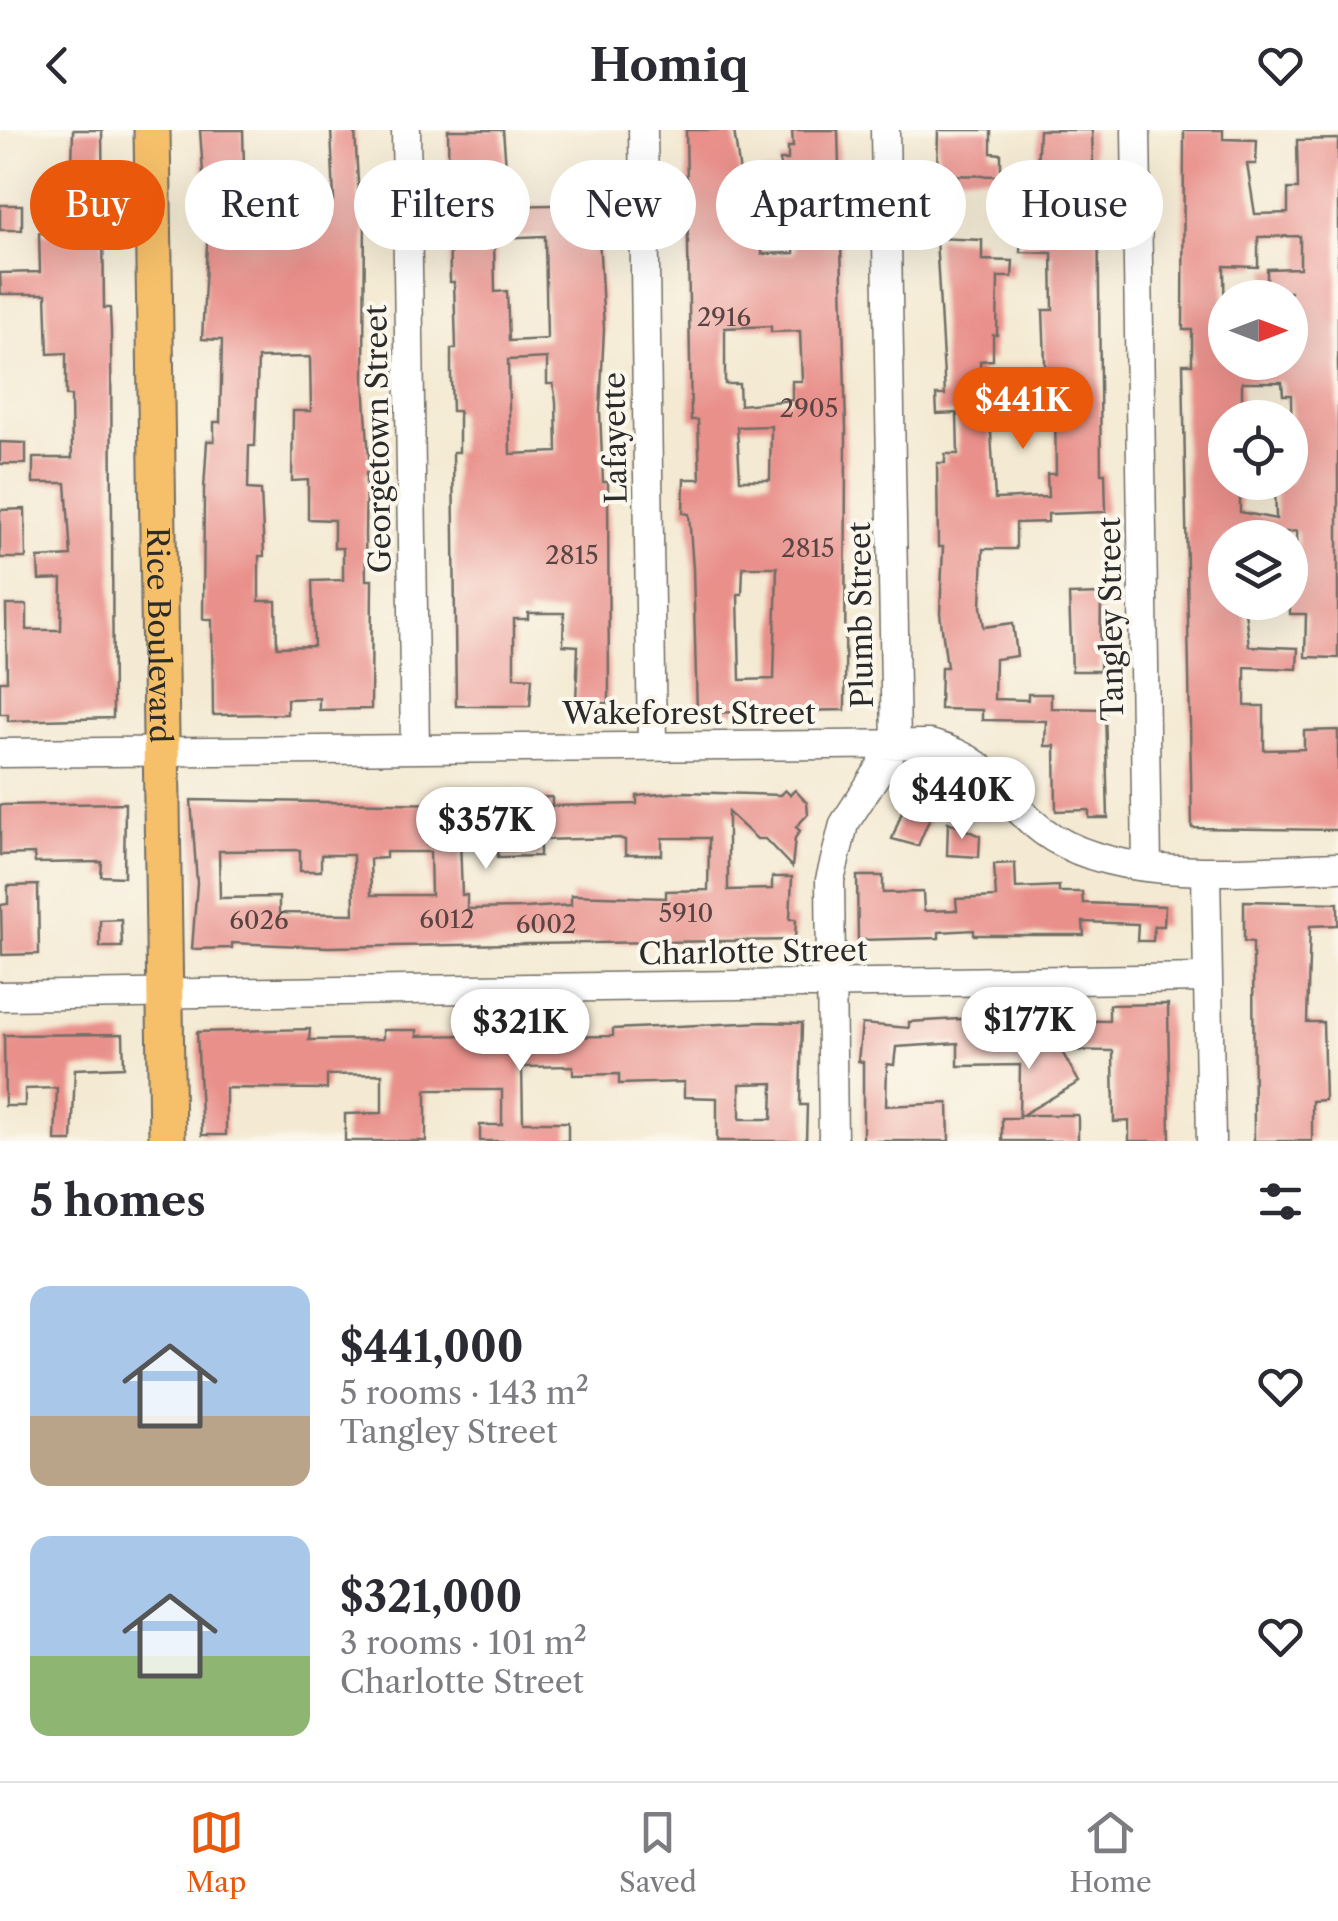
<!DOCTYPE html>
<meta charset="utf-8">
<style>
body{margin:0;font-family:"Libre Caslon Text",serif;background:#f2f2f3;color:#2b2b33;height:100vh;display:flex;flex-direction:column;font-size:38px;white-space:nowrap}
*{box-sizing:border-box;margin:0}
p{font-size:32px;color:#7c7c81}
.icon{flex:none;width:55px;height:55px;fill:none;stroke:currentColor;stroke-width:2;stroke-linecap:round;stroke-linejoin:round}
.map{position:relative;height:1011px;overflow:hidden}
.panel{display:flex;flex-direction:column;background:#fff;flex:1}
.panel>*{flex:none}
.top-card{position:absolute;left:30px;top:30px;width:1280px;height:90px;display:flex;gap:20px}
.needle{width:65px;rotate:90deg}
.controls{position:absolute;left:1208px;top:150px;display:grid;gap:20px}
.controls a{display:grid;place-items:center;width:100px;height:100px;border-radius:50%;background:#fff;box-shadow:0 10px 40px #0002;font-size:50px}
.price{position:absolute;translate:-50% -85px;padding:0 22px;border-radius:35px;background:#fff;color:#222;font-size:32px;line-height:65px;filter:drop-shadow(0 2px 5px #0008)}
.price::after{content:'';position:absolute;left:50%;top:60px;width:30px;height:22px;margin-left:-15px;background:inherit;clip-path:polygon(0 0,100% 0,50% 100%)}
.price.on{background:#ea580c;color:#fff}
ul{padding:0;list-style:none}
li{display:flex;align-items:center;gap:30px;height:250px;padding:0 30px}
li span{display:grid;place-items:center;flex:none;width:280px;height:200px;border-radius:20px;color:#555}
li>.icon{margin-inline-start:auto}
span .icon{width:120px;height:120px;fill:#fffc;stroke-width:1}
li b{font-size:42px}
h2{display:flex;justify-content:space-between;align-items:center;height:120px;padding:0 30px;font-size:42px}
.chip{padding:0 35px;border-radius:45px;background:#fff;box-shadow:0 10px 40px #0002;font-size:35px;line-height:90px}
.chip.on{background:#ea580c;color:#fff}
header{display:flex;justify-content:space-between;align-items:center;height:130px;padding:0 30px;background:#fff;font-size:45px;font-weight:800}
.tabs{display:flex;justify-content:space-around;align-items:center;height:140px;border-top:2px solid #e1e1e2;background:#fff;font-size:28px;color:#7c7c81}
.tabs a{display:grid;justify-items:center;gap:5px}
.tabs .on{color:#ea580c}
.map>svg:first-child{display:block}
</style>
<header><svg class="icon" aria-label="back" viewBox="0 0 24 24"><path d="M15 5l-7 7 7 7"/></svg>Homiq<svg class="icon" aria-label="heart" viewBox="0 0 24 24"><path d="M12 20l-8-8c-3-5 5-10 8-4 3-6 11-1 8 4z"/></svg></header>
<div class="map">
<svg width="1338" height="1011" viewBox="0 0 1338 1011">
<rect width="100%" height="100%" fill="#fbf7ec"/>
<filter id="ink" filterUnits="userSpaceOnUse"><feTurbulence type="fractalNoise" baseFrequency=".01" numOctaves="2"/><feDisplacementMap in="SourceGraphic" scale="20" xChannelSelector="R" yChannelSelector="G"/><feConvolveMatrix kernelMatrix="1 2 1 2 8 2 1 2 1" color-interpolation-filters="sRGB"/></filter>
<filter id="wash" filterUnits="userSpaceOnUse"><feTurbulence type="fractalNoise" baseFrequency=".0048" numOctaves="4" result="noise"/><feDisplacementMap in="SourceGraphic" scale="40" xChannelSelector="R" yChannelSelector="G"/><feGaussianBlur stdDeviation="2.25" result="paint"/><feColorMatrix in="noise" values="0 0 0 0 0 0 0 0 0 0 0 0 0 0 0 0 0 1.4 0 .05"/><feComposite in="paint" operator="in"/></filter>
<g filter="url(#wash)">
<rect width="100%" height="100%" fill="#f4ead3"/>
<g id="blocks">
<!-- building -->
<path fill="#e9908b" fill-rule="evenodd" d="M73,0h29l2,178h6l1,24 2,386 -105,3v-7h-8v-33h7l-1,-76h21v25h34l1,-51 -23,1 -1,-22 33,-2 -5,-73h-33v-25h39l-1,-62h-5v-43l-18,1 -2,-60h-45l-1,-21 40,-1 -1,-39h20l-1,-27 13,-1z
M200,0h43l2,73h7l-1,28h37v-7l21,-1v-22l25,-1 -3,-70h24l4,70h6l-1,183 6,90h-4l-1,62 1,45h6l-1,129 -52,1v-12l-32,1v15l-74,1 -1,-96h-9l1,-130 3,-48h7v-19h6l2,-82 -20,-1 8,-151h-6zM310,227l1,54h-18l-1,70 16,-1v39l26,1v28h9v32l-31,1 2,65 -37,1 -1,-46h-17v-45h5l-3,-66 -13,-1 1,-43h6l3,-88z
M448,0h55l3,37h-6l1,39 103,-2 1,32h-6l5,93 -4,82 3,71h5l1,221h-33l2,-57 -15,-1 1,-32h-36v6h-14v58l18,1 -2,28h-74l-3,-254h6v-41h-7l-1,-32v-30h5l-2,-67h-4zM545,106l2,103 -38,2 -2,-50 -12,1 -1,-54zM547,228v26h6l3,17 1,51 -47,2 -2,-94z
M686,0h48l6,44 40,-3v-11h8v-13h5l-1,-17h46l8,300 -1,280 -148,3 -4,-144 -4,-55 -6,-1 1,-34h16l-2,-59h-7zM762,77h33l-1,46 -32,1zM771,196v6l29,-1 2,50h-10v19l-52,5 -1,-21h-14v-56zM771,296l-1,54h-30l-3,-53zM743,437h34l-3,112 -34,1 -2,-86h4z
M938,0h53v23l10,1v22l-64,-1z
M1039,0h53l2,69 4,-1 3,275h4l1,39 -58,2v8l-32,1v26h-33l-2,58 3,20 29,-4 4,33 -22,3 -1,40 34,1v-6h23v14l54,1 3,109h-19v-8l-33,1 -1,-65h-10l1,-25 -64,-1v-10l-42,-1 1,-42h6l-7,-54 3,-66h-5l-1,-84h8v-9h13l-1,-41 -20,1 -1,-19h9l-9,-157 46,2v20l31,1 -1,16h-14l-1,58h-4v25l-13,1 1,33 65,-6 -3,-78h10l-1,-57 -32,-1 1,-26 30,1 -1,-38h-14zM1055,282l1,62h-9l1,23 -53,2 -5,-82z
M1184,0h39v9l34,1 -1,24h-9l8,50 33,-1v-24h10l-1,-49 41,-1v519l-33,-1 1,-43h-16v-48h8l-1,-35 -72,7v64h19l5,44 49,2 -1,21 -52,-2v39h19v44l40,-1v-18l34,-1v100l-146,-2 -9,-464h9v-34h-9zM1300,106v32l-33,1v24l23,-1v70h-65l-1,-96 34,1v-30zM1242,252h40l1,13h8l1,79 -2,8h-15l1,37 -36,-7v-30h-15v-64h17z
M0,75h22v25h-22z
M0,312l26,1v21h-26z
M25,379l1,49h-26v-48z
M1101,464l-1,77h-28l-3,-76z
M785,660l5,5 5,-5 12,13 1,11 -12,13 4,4 -5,7 -3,29 -27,-28h-8l-29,-27v78l44,-1v-12h20l-2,42h6l-1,21 -467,7 -96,-4v5l-40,1 5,-66 -6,-83 328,5v-7l33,-1v9l85,-2v-8l47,-4 96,3zM619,708l6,2v15h37v-17h47l-1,52 -42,1v7l-95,-3v10l-46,3 -58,1v-14h-5l-2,-56 38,1v17l42,-1v-16zM300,720v21h21v-16h32l1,59 -75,-1v-16l-59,1 -1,-47zM386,722h44l1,43h-60l-1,-36 16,-1z
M909,662l31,2 -22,52 -26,-7z
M125,673l-1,74 -23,-1 1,-14 -67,1 -1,-9 -34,1v-50z
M948,692l32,14 -1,21 -32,-2z
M1015,733l1,25 43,-2v6h23l1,11 82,3 -1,20h-10l-1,15h-16l1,-17 -55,-2 1,13h-110v-5l-35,2v6l-81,2 -1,-64h26v17l40,-1 1,19 33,-1 -1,-11 40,-2 -2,-33z
M38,755l1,69 -37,1 -1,-50 7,-1v-18z
M1244,771l94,2v22l-28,1 -3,96h16l2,78 -13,1v40h-58l-1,-199 -9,-1z
M121,789l1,28h-22v-27z
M1168,874l2,137h-41v-20l-15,1 -1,-71 -52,-1 18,32 -57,33h56v26h-76v-23h17l1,-53 -62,1v-23l-62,4 -2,18 -7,-1 -1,42 62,-3 1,38h-86v-79l-5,-1 4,-37 47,4v-6l50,-3 150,2v-16z
M764,892l38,1 -2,82h7l-1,36h-89v-43l-33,-1v-15l-65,2v-10l-46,1v-9l-51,1 1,55h45v19h-88v-16h22v-35h-76v51h-81v-27l37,-1v-39l-55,1v14l-101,-1v47h-24l-5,-103 113,-3 -1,11 74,-1v-9h34v6l113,-2v-9l23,-1v13l60,-1v-7zM773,953l-1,36h-32v-35z
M123,904l1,33 -49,2 -3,72h-17l2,-53 -32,1v17h-20l-1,-71z"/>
</g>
</g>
<g filter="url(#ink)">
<use href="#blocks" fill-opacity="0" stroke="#716e66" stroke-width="2.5"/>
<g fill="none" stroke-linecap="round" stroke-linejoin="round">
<defs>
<path id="minor" d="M406,0l9,618
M643,0l9,615
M1136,0l11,736
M0,623l930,-9c70,19 63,50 113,87 74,55 207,38 295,36
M1206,741l5,270
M0,866l1208,-18
M833,1011l-3,-261 14,-56 52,-80 -11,-614"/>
<g id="major">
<path id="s1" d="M152,0l15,1011"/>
</g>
</defs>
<!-- minor casing -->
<use href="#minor" stroke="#716e66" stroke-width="31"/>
<!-- major casing -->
<use href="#major" stroke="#716e66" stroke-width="39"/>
<!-- minor -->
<use href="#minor" stroke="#fff" stroke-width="28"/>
<!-- major -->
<use href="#major" stroke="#f6c06b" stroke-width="35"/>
</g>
</g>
<g text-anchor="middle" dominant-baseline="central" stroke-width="8" stroke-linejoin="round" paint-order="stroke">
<!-- number labels -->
<g font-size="25" fill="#5a4443">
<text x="724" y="187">2916</text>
<text x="809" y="278">2905</text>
<text x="808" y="418">2815</text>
<text x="572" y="425">2815</text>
<text x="686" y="783">5910</text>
<text x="447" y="789">6012</text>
<text x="259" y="790">6026</text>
<text x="546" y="794">6002</text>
</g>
<!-- street labels -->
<g font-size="30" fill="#2b2b2b" stroke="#fbf7ec">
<text transform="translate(615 308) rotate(-91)">Lafayette</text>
<text transform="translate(378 309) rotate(-91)">Georgetown Street</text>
<text transform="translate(861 485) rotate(-91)">Plumb Street</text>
<text transform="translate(1111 489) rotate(-91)">Tangley Street</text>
<text stroke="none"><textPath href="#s1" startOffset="505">Rice Boulevard</textPath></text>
<text x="689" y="583">Wakeforest Street</text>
<text transform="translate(753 822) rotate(-1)">Charlotte Street</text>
</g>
</g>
</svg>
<div class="controls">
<a><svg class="needle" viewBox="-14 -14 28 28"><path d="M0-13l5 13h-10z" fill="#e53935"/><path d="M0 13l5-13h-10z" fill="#7c7c81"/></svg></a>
<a><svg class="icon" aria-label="locate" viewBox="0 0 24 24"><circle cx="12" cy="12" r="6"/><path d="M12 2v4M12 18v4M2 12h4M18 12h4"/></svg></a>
<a><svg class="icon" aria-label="layers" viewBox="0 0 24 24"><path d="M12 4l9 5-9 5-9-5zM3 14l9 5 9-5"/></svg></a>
</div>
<b class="price on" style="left:1023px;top:322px">$441K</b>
<b class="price" style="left:962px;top:712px">$440K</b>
<b class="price" style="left:486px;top:742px">$357K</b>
<b class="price" style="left:1029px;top:942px">$177K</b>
<b class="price" style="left:520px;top:944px">$321K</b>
<div class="top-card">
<a class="chip on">Buy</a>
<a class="chip">Rent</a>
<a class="chip">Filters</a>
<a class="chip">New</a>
<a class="chip">Apartment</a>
<a class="chip">House</a>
</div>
</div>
<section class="panel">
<h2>5 homes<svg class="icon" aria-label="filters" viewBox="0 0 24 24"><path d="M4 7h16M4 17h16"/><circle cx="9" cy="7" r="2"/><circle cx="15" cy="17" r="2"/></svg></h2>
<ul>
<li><span style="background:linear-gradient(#a9c7e8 65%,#b9a48a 0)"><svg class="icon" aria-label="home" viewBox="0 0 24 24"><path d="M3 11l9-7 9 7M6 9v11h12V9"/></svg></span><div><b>$441,000</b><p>5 rooms · 143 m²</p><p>Tangley Street</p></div><svg class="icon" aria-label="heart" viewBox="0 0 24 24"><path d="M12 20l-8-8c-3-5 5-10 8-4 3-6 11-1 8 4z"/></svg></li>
<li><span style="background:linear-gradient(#a9c7e8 60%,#8fb573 0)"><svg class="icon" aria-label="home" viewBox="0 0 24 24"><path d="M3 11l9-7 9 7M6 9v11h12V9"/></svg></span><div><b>$321,000</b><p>3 rooms · 101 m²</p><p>Charlotte Street</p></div><svg class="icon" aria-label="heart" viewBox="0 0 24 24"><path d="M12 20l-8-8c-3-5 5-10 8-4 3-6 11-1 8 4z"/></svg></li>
</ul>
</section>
<nav class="tabs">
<a class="on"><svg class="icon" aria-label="map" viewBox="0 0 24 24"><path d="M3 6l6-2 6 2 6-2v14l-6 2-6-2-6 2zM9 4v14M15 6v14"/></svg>Map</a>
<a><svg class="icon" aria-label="saved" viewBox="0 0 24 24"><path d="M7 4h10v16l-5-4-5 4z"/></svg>Saved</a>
<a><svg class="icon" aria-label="home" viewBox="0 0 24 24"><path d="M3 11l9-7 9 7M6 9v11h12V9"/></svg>Home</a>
</nav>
